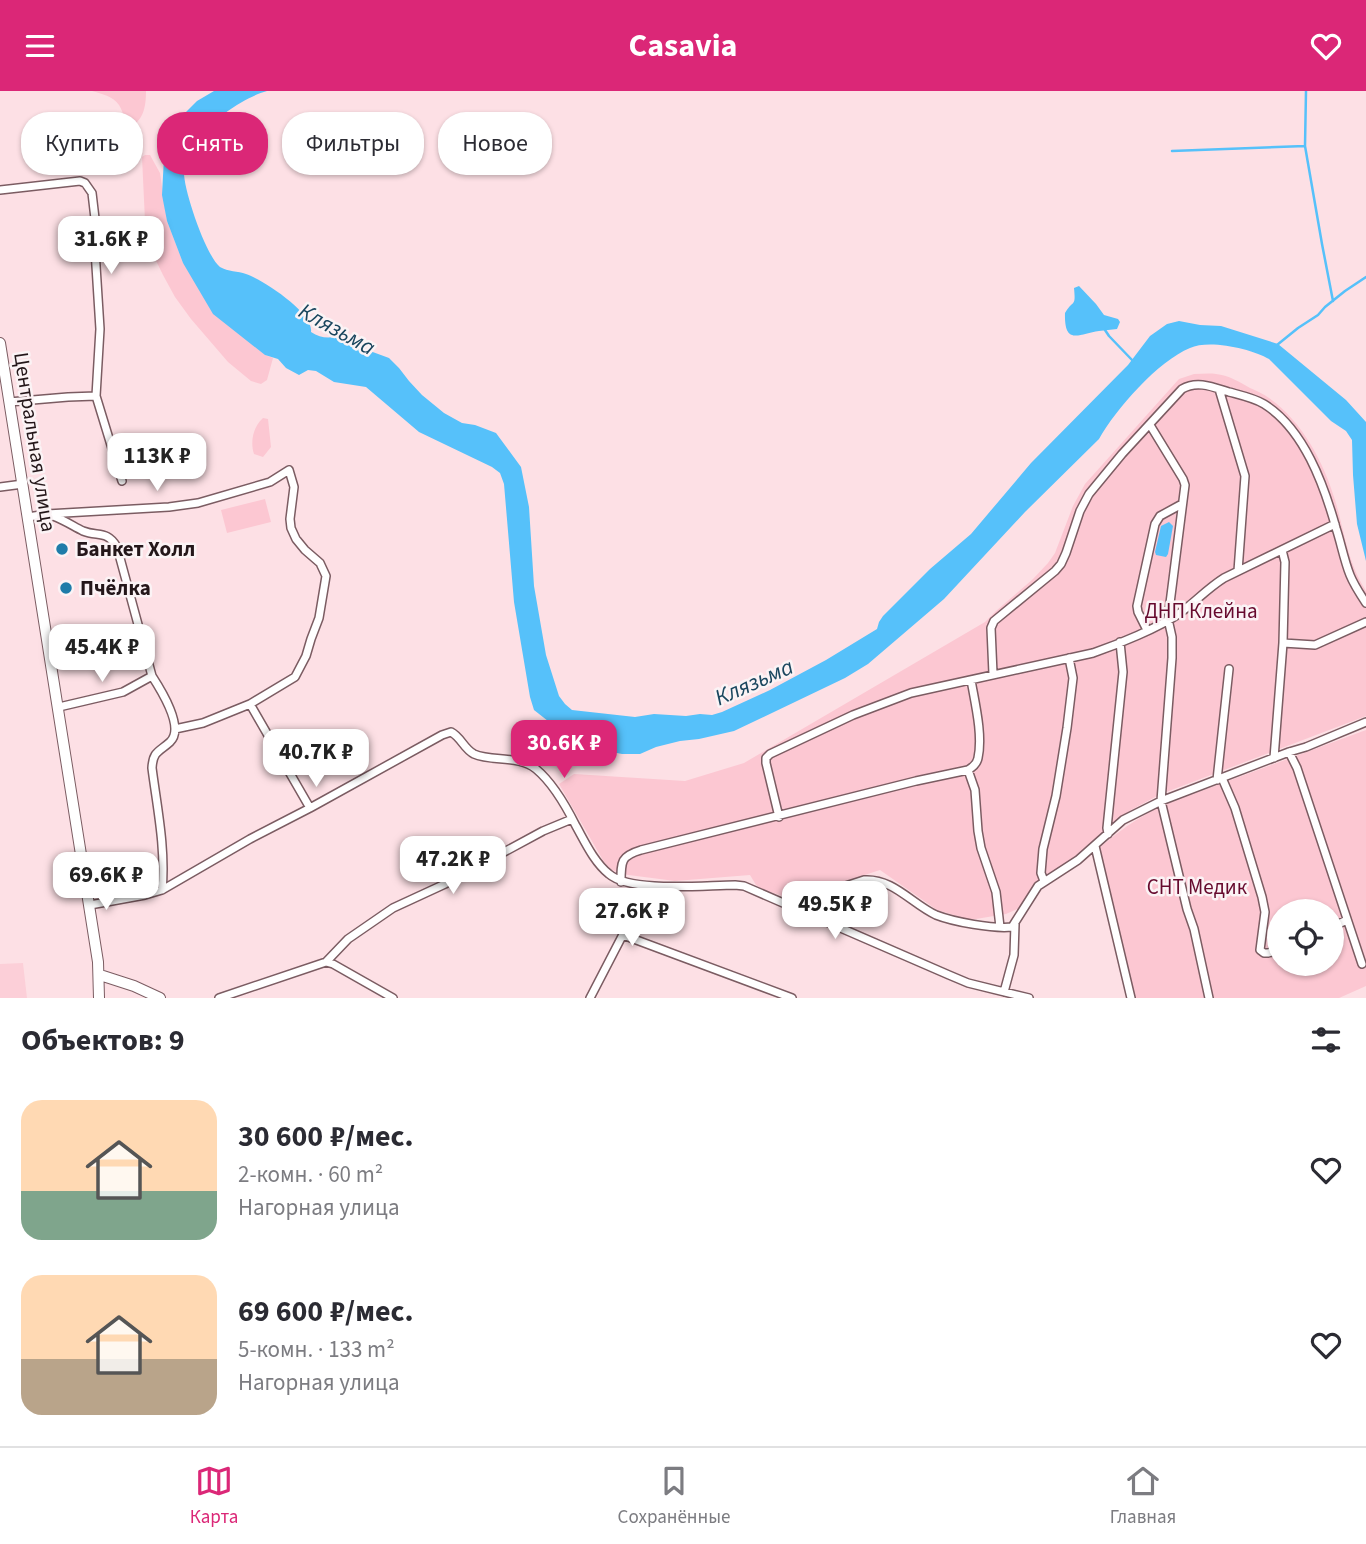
<!DOCTYPE html>
<html lang="ru">
<meta charset="utf-8">
<style>
body{margin:0;font-family:"Source Sans 3",sans-serif;background:#f2f2f3;color:#2b2b33;height:100vh;display:flex;flex-direction:column;font-size:26px;white-space:nowrap}
*{box-sizing:border-box;margin:0}
p{font-size:23px;color:#7c7c81}
.icon{flex:none;width:38px;height:38px;fill:none;stroke:currentColor;stroke-width:2;stroke-linecap:round;stroke-linejoin:round}
.map{position:relative;height:907px;overflow:hidden}
.side{display:flex;flex-direction:column;background:#fff;flex:1}
.side>*{flex:none}
.top-card{position:absolute;left:21px;top:21px;width:700px;height:63px;display:flex;gap:14px}
.buttons{position:absolute;left:1267px;top:808px;display:grid;gap:14px}
.buttons a{display:grid;place-items:center;width:77px;height:77px;border-radius:50%;background:#fff;box-shadow:0 2px 5px #0004;font-size:35px}
.price{position:absolute;translate:-50% -60px;padding:0 16px;border-radius:14px;background:#fff;color:#222;font-size:23px;line-height:46px;filter:drop-shadow(0 2px 4px #0008)}
.price::after{content:'';position:absolute;left:50%;top:42px;width:21px;height:16px;margin-left:-10px;background:inherit;clip-path:polygon(0 0,100% 0,50% 100%)}
.price.current{background:#db2777;color:#fff}
ul{padding:0;list-style:none}
li{display:flex;align-items:center;gap:21px;height:175px;padding:0 21px}
li span{display:grid;place-items:center;flex:none;width:196px;height:140px;border-radius:21px;color:#555}
li>.icon{margin-inline-start:auto}
span .icon{width:84px;height:84px;fill:#fffc;stroke-width:1}
li b{font-size:30px}
h2{display:flex;justify-content:space-between;align-items:center;height:84px;padding:0 21px;font-size:30px}
.pill{padding:0 24px;border-radius:28px;background:#fff;box-shadow:0 2px 5px #0004;font-size:24px;line-height:63px}
.pill.current{background:#db2777;color:#fff}
header{display:flex;justify-content:space-between;align-items:center;height:91px;padding:0 21px;background:#db2777;color:#fff;font-size:32px;font-weight:700}
.menu{display:flex;justify-content:space-around;align-items:center;height:98px;border-top:2px solid #e1e1e2;background:#fff;font-size:19px;color:#7c7c81}
.menu a{display:grid;justify-items:center;gap:4px}
.menu .current{color:#db2777}
.map>svg:first-child{display:block}
</style>
<header><svg class="icon" aria-label="menu" viewBox="0 0 24 24"><path d="M4 6h16M4 12h16M4 18h16"/></svg>Casavia<svg class="icon" aria-label="heart" viewBox="0 0 24 24"><path d="M12 20l-8-8c-3-5 5-10 8-4 3-6 11-1 8 4z"/></svg></header>
<div class="map">
<svg width="1366" height="907" viewBox="0 0 1366 907">
<rect width="100%" height="100%" fill="#fde0e5"/>
<!-- built -->
<path fill="#fccfd8" d="M23,872l4,35h-27v-34z"/>
<!-- green -->
<path fill="#fcc7d2" fill-rule="evenodd" d="M92,0h54c0,15 -2,28 -15,36 -7,-6 -7,-14 -12,-22 -6,-9 -17,-11 -27,-14z
M145,64h5l10,18 7,48 16,42 82,92 8,3 -6,22 -6,4 -10,-3 -23,-19 -37,-43 -16,-22 -12,-22 -20,-41 2,-13 -3,-64z
M1194,283c7,0 15,-1 22,0 12,1 24,8 34,14 7,3 14,6 19,10 33,23 55,65 66,102 10,33 12,61 31,91v125l-205,78 -30,16 -24,18 -29,27 -42,28 -16,25 -14,6 -36,6 -33,-10 -57,-40 -89,29 -29,-10 -6,-4 -6,-10 -75,6 -54,-7 -9,-4 -8,-8 -45,-78 15,-10 111,7 59,-18 241,-141 11,-11 37,-32 15,-16 7,-10 18,-47 12,-22 94,-105z
M263,327l5,1 3,28 -8,10 -9,-3c-4,-12 -1,-27 9,-36z
M265,408l6,23 -44,11 -6,-23z
M1366,639v256l-27,12h-205l-36,-149c24,-20 40,-32 68,-45zM1279,821h53v52h-53z"/>
<!-- water -->
<path fill="#56c1fa" d="M214,0h53c-22,6 -51,26 -66,44 -9,11 -18,22 -17,38 0,18 22,83 36,94 8,5 18,4 26,7 17,6 68,39 65,58 10,7 19,6 30,4l29,15 19,7 10,10 10,13 13,14 22,18 18,10 13,2 21,8 25,34 8,40 5,79 12,69 13,41 6,8 7,6 63,7 19,-3 32,2 14,-2 12,1 10,-3 48,-22 56,-30 51,-31 2,-7 4,-6 47,-47 41,-35 60,-71 97,-98 22,-29 17,-12 12,-3 21,4 21,1 57,18 68,56 20,22v139l-9,-37 -4,-49 -1,-35 -6,-9 -15,-10 -62,-62c-17,-10 -60,-20 -79,-11 -32,13 -74,61 -91,91l-74,73 -81,87 -76,65 -23,14 -111,53 -35,8 -19,2 -24,6 -16,7h-18l-30,-6 -15,-6 -15,-10 -28,-22 -4,-13 -16,-95 -10,-118 -4,-11 -8,-6 -73,-35 -53,-45 -32,-5 -18,-11 -8,-1 -9,5 -13,-7 -8,-9 -13,-4 -52,-41 -30,-51 -16,-42 -5,-26 2,-38 9,-27 4,-9 20,-20z
M1079,195l17,18 8,11 14,4 2,3 -3,7c-6,1 -12,1 -18,2 -20,3 -35,15 -34,-18 8,-14 11,-5 9,-25z
M1169,431l4,4 -5,28 -2,3 -10,-2 -1,-3 6,-26z"/>
<g fill="none" stroke-linecap="round" stroke-linejoin="round">
<!-- stream -->
<path stroke="#56c1fa" stroke-width="2.5" d="M1306,0l-1,55 17,98 11,57
M1172,60l133,-5
M1105,239l4,6 24,25
M1277,254l21,-17 20,-13 7,-8 20,-16 21,-14"/>
<defs>
<path id="street" d="M0,99l80,-9 5,2 7,10 4,34 -1,23 5,79 -4,67 26,85
M1219,298l26,87 -7,95
M9,311l59,-5 28,-1
M1150,334l33,54 2,6 -17,134 4,18v21l-11,143 26,108 7,20 15,69
M0,396l23,-3
M53,425c11,4 20,10 30,15 15,6 24,-1 34,16l35,129c9,14 33,52 18,66 -11,10 -17,9 -18,26 5,39 14,81 10,122
M28,426l19,-3 122,-7 29,-4 72,-21 19,-12 5,17 -4,32 1,9 5,11 9,11 15,13 6,13 -7,42 -8,21 -5,17 -11,21 -45,27 -47,19 -28,6
M1147,539l-9,-18 -1,-6 18,-82 5,-8 22,-12
M1283,552l32,2 51,-23
M993,583l-2,-46 3,-7 61,-50 6,-7 5,-11 14,-42 9,-17 33,-40 60,-65c15,-9 31,-2 47,3 11,3 25,6 35,12 40,25 60,81 72,124 5,15 8,32 14,47 4,10 10,19 16,28
M250,613l60,104
M59,616l64,-15 29,-16
M1289,661l8,16 65,196
M1274,667l9,-115 2,-81 -3,-12
M968,679l7,20 3,41 3,17 15,44 4,35
M1222,687l13,30 27,89 3,15 -5,38 4,3h4l11,-3
M1217,689l12,-111
M779,726l-13,-54v-5l4,-4 83,-39 58,-22 182,-40c26,-9 65,-25 87,-40 15,-11 28,-25 44,-35l111,-54
M1108,743l-1,-6 16,-156 -3,-30
M1095,755l36,152
M1044,790l-3,-8 2,-24 13,-53 11,-68 6,-50 -4,-20
M621,791c0,-21 0,-26 20,-32l275,-69 52,-11c5,-3 9,-6 10,-12 5,-23 -3,-55 -7,-78
M90,814l55,-10 17,-5 88,-51 60,-31 132,-73 9,-3c10,5 13,17 23,22 18,8 45,1 62,15 17,14 30,37 40,57 9,16 18,36 33,48 22,19 96,11 126,11l9,1 205,89 19,8 61,15
M787,814l77,-25c29,-2 48,24 72,35 18,7 57,14 76,12l26,-41 40,-26 45,-40 38,-19 128,-49 17,-5 60,-25
M1332,836l15,-7
M623,844l169,63
M326,871l22,-23 45,-31 52,-24 98,-53 29,-12
M1004,901l10,-37 1,-31
M219,907l107,-36 7,2 60,34
M590,907l42,-81 8,-31"/>
<path id="secondary" d="M0,252l98,619 1,36
M100,884l34,11 26,12"/>
</defs>
<!-- street casing -->
<use href="#street" stroke="#7b5c62" stroke-width="10"/>
<!-- secondary casing -->
<use href="#secondary" stroke="#7b5c62" stroke-width="12"/>
<!-- street -->
<use href="#street" stroke="#fff" stroke-width="7"/>
<!-- secondary -->
<use href="#secondary" stroke="#fff" stroke-width="10"/>
</g>
<!-- markers -->
<g fill="#1e7ca9" stroke="#fbf3f5" stroke-width="2.5">
<circle cx="62" cy="458" r="7"/>
<circle cx="66" cy="497" r="7"/>
</g>
<g text-anchor="middle" dominant-baseline="central" stroke-width="5" stroke-linejoin="round" paint-order="stroke">
<!-- street labels -->
<g font-size="21" fill="#24171a" stroke="#fbf3f5">
<text transform="translate(35 351) rotate(81)">Центральная улица</text>
</g>
<!-- poi labels -->
<g font-size="21" font-weight="bold" fill="#24171a" stroke="#fbf3f5" text-anchor="start">
<text x="76" y="458">Банкет Холл</text>
<text x="80" y="497">Пчёлка</text>
</g>
<!-- park labels -->
<g font-size="21" fill="#660a2e" stroke="#fbf3f5">
<text x="1201" y="520">ДНП Клейна</text>
<text x="1197" y="796">СНТ Медик</text>
</g>
<!-- water labels -->
<g font-size="23" font-style="italic" fill="#1a465e" stroke="#fbf3f5">
<text transform="translate(337 238) rotate(29)">Клязьма</text>
<text transform="translate(754 591) rotate(-24)">Клязьма</text>
</g>
</g>
</svg>
<div class="buttons">
<a><svg class="icon" aria-label="locate" viewBox="0 0 24 24"><circle cx="12" cy="12" r="6"/><path d="M12 2v4M12 18v4M2 12h4M18 12h4"/></svg></a>
</div>
<b class="price" style="left:111px;top:185px">31.6K ₽</b>
<b class="price" style="left:157px;top:402px">113K ₽</b>
<b class="price" style="left:102px;top:593px">45.4K ₽</b>
<b class="price current" style="left:564px;top:689px">30.6K ₽</b>
<b class="price" style="left:316px;top:698px">40.7K ₽</b>
<b class="price" style="left:453px;top:805px">47.2K ₽</b>
<b class="price" style="left:106px;top:821px">69.6K ₽</b>
<b class="price" style="left:835px;top:850px">49.5K ₽</b>
<b class="price" style="left:632px;top:857px">27.6K ₽</b>
<div class="top-card">
<a class="pill">Купить</a>
<a class="pill current">Снять</a>
<a class="pill">Фильтры</a>
<a class="pill">Новое</a>
</div>
</div>
<section class="side">
<h2>Объектов: 9<svg class="icon" aria-label="filters" viewBox="0 0 24 24"><path d="M4 7h16M4 17h16"/><circle cx="9" cy="7" r="2"/><circle cx="15" cy="17" r="2"/></svg></h2>
<ul>
<li><span style="background:linear-gradient(#ffd9b3 65%,#7fa58c 0)"><svg class="icon" aria-label="home" viewBox="0 0 24 24"><path d="M3 11l9-7 9 7M6 9v11h12V9"/></svg></span><div><b>30 600 ₽/мес.</b><p>2-комн. · 60 m²</p><p>Нагорная улица</p></div><svg class="icon" aria-label="heart" viewBox="0 0 24 24"><path d="M12 20l-8-8c-3-5 5-10 8-4 3-6 11-1 8 4z"/></svg></li>
<li><span style="background:linear-gradient(#ffd9b3 60%,#b9a48a 0)"><svg class="icon" aria-label="home" viewBox="0 0 24 24"><path d="M3 11l9-7 9 7M6 9v11h12V9"/></svg></span><div><b>69 600 ₽/мес.</b><p>5-комн. · 133 m²</p><p>Нагорная улица</p></div><svg class="icon" aria-label="heart" viewBox="0 0 24 24"><path d="M12 20l-8-8c-3-5 5-10 8-4 3-6 11-1 8 4z"/></svg></li>
</ul>
</section>
<nav class="menu">
<a class="current"><svg class="icon" aria-label="map" viewBox="0 0 24 24"><path d="M3 6l6-2 6 2 6-2v14l-6 2-6-2-6 2zM9 4v14M15 6v14"/></svg>Карта</a>
<a><svg class="icon" aria-label="saved" viewBox="0 0 24 24"><path d="M7 4h10v16l-5-4-5 4z"/></svg>Сохранённые</a>
<a><svg class="icon" aria-label="home" viewBox="0 0 24 24"><path d="M3 11l9-7 9 7M6 9v11h12V9"/></svg>Главная</a>
</nav>
